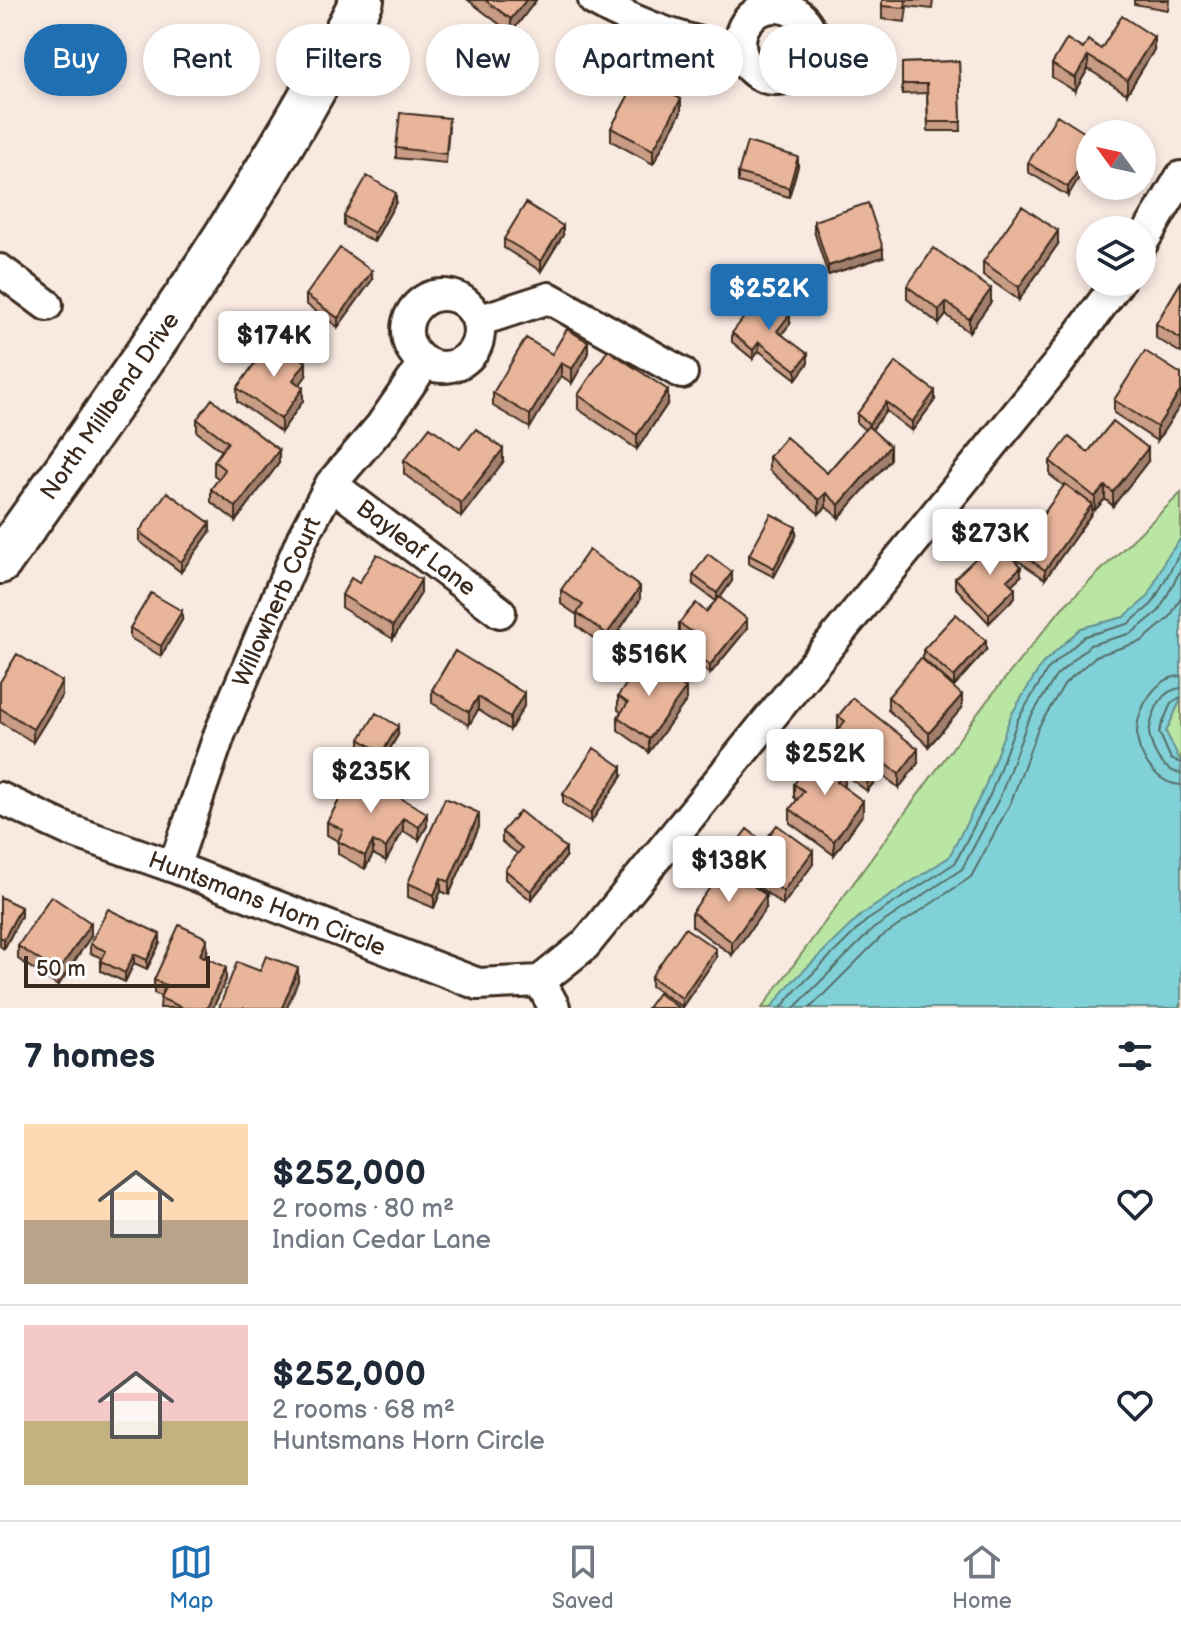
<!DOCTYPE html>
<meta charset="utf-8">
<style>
body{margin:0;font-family:"Balsamiq Sans",sans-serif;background:#f2f2f3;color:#1f2937;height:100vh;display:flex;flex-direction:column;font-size:30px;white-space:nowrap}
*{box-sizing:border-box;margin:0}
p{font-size:26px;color:#747a83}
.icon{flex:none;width:44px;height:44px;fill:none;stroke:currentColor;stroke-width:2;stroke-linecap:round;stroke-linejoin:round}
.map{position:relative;height:1008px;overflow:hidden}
.side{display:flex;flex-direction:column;background:#fff;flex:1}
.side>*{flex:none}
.top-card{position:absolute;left:24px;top:24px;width:1134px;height:72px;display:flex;gap:16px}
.needle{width:52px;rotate:303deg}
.tools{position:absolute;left:1076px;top:120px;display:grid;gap:16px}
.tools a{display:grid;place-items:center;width:80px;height:80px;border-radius:50%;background:#fff;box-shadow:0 4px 12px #0003;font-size:40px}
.scale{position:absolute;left:24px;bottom:20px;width:186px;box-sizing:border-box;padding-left:8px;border:4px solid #3b2a1e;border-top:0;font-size:22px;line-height:28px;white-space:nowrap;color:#3b2a1e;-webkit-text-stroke:6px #fff;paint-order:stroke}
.price{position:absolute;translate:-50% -68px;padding:0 18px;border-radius:8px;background:#fff;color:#222;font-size:26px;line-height:52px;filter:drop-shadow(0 2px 4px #0008)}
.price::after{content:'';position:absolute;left:50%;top:48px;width:24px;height:18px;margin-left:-12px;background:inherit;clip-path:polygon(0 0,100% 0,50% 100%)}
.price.selected{background:#1f6fb2;color:#fff}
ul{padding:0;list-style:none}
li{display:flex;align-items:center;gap:24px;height:200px;padding:0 24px}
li+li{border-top:2px solid #e0e1e3}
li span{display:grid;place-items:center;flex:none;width:224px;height:160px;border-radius:0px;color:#555}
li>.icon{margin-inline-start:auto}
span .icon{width:96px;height:96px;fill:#fffc;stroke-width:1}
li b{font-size:34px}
h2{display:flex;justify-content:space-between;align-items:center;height:96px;padding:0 24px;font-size:34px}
.pill{padding:0 28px;border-radius:36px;background:#fff;box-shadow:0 4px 12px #0003;font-size:28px;line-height:72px}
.pill.selected{background:#1f6fb2;color:#fff}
.dock{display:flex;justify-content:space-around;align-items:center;height:112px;border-top:2px solid #e0e1e3;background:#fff;font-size:22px;color:#747a83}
.dock a{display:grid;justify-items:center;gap:4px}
.dock .selected{color:#1f6fb2}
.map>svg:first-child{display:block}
</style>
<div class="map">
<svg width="1181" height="1008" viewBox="0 0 1181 1008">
<rect width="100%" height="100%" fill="#f8e9e1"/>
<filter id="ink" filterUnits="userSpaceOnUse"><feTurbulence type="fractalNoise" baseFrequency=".0125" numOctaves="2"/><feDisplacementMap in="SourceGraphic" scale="16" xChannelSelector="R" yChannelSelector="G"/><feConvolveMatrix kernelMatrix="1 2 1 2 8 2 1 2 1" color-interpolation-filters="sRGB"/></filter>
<g filter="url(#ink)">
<!-- green -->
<path fill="#b9e6a3" stroke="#7a8860" stroke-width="2" d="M1181,493v515h-419l224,-306 76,-94z"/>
<!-- water -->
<path fill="#81d2d8" stroke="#658f8e" stroke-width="2" d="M1181,538v161l-15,33 15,30v240l-3,6h-407l19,-24 71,-69 88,-58 35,-68 27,-74 31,-51 39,-36 43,-11 24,-20 17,-37z"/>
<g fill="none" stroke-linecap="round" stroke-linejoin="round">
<!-- shore -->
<path stroke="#576d68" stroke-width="2" d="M1181,676c-25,1 -43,31 -44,55 -1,24 20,53 44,54
M1181,688c-21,2 -29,26 -32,45 3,17 13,39 32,40
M1181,698l-10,5 -12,29 12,27 10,4
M781,1008l15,-18 70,-69 89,-58 36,-70 27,-74 30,-50 37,-33 43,-12 24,-20 29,-53
M794,1008l79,-79 89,-60 38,-72 27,-74 29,-47 34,-31 42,-12 27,-22 22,-42
M810,1008l70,-70 91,-61 40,-75 27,-74 27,-45 31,-27 46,-15 28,-24 11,-20"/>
<defs>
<path id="street" d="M594,0c44,25 96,44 146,50
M740 43a36 36 0 1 1 72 0a36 36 0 1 1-72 0Z
M1142,243l39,-66
M0,270l47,35
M407 331a36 36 0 1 1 72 0a36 36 0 1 1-72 0Z
M478,321l71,-23 133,75
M331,484l169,128
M0,798l69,32 105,37 304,117 62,-3 45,-36 473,-581 60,-82
M174,867l46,-134 83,-196 28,-53 50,-58 44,-64
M540,981l14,26"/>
<path id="secondary" d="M0,562c129,-182 261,-362 362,-562"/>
</defs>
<!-- street casing -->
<use href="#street" stroke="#3b2a1e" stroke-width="36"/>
<!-- secondary casing -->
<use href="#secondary" stroke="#3b2a1e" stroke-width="48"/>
<!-- street -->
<use href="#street" stroke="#fff" stroke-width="30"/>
<!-- secondary -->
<use href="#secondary" stroke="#fff" stroke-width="42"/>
</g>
<!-- wall -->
<path fill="#c89c85" stroke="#3b2a1e" stroke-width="2" d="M468,0h68l-25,33z
M882,0h51l-1,9 -25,-3 -2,16 -23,-3z
M1134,0h35l-1,10 -34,-6z
M1083,49h18l53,1 -27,44 -39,-25 -13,22 -23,-14v-13z
M629,60l31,28 21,24 -28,52 -42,-23v-13l25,-46 -9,-4v-14z
M959,61l2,70h-33l-1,-38 -25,1v-31z
M449,127l-3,36 -50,-5v-10z
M1090,136l-22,60 -40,-24v-9z
M798,166l-9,31 -51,-15v-9z
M396,202l-22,40 -30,-16v-10z
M814,221l69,36 -55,18 -14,-44z
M563,235l-22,36 -37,-23v-9z
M1058,244l-39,56 -36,-25v-13z
M372,280l-34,47 -32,-23v-9z
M1181,282v71l-25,-15v-14z
M907,286l84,16 -22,30 -23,-17 -7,9 -32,-25z
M790,324l-8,10 26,29 -12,16 -37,-28 -6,8 -21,-17v-9z
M552,354l36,1 -16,28 -11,-7 -31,52 -37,-22v-13z
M896,362l39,38 -23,31 -26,-20 -14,19 18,30 -51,58 -13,-11 -7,7 -50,-44v-13l58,16 38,-43 -8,-7v-9z
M1181,374v30l-24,37 -43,-28v-13z
M306,376l-7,9 4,16 -22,31 -44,-31v-13z
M578,395l90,8 -31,46 -59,-40z
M197,419l82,44 -43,58 -25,-19v-13l8,-10 -5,-4v-14l8,-10 -25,-19z
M1088,452l60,9 -35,45 -8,-7 -10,11 -3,-2v5l-47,66 -28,-19v-9l47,-65 -14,-11v-14z
M404,460l99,2 -42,55 -57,-43z
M139,532h71l-29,40 -42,-31z
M796,536l-22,41 -25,-13v-9z
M693,575l39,6 -12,17 27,31 -37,45 -27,-22v-9l4,-5 -8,-6v-9l27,-11 10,-11 -23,-17z
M1021,576l-9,8 3,13 -26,26 -34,-36v-9z
M359,583l62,10 -28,46 -51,-31v-13z
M561,590l79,10 -33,48 -30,-22v-11l-16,-11z
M182,620l-21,36 -31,-18v-10z
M923,650h63l-32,36 -31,-27z
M455,651l69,55 -14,24 -32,-20 -9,15 -37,-22v-13z
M0,682l62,13 -29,47 -33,-20z
M618,696l68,5 -37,51 -31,-22v-13l3,-5 -3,-2z
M888,697l74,11 -33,38 -41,-36z
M838,716l80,47 -19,25 -18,-14 -14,17 -22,-16v9l-1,3 19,27 -29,41 -44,-32v-14l7,-9 -3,-3v-13l31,-28v-10l13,-17z
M398,735l-16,27 -22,-14v-9z
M355,772l72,54 -8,14 -16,-9 -17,30 -13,-7 -8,15 -27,-15v-13l-11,-6v-13z
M622,776l-31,46 -28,-18v-10z
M479,827l-30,68 -8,-4 -7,17 -26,-11v-14z
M502,832l64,25 -35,43 -26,-21v-9l13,-16 -16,-12z
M764,842l49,22 -30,41 -53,-39v-14z
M0,897l21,19 -17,33 -4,-3z
M766,908l-34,47 -40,-29v-14z
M91,936l-33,50 -40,-27v-13z
M160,943l-13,26 -13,-6 -9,19 -24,-11v-10l1,-3 -12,-5v-9z
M207,952l-2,5 21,23 -13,28h-53l1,-12 -7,-3v-13z
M716,958l-34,49 -31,-21v-9z"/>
<!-- shaded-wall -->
<path fill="#a27f6c" stroke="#3b2a1e" stroke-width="2" d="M526,0h10l-25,33v-14z
M1154,37v13l-27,44v-14z
M1088,56v13l-13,22v-13z
M660,76v14l-5,-5z
M681,99v13l-28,52v-14z
M1090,150v9l-22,37v-9z
M798,157v9l-9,31v-9z
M396,193v9l-22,40v-9z
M563,226v9l-22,36v-10z
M1058,231v13l-39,56v-13z
M883,248v9l-55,18v-9z
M372,271v9l-34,47v-9z
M991,289v13l-22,30v-13z
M946,302v13l-7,9v-14z
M790,314v10l-13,16v-9z
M588,342v13l-16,28v-14z
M759,342v9l-6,8v-9z
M808,354v9l-12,16v-9z
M306,362v14l-13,18v-14z
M561,363v13l-31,52v-13z
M303,388v13l-22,31v-13z
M668,390v13l-31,46v-14z
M1181,390v14l-24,37v-14z
M935,391v9l-23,31v-9z
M886,402v9l-17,22v-9z
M890,446v14l-51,58v-13z
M1148,448v13l-35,45v-14z
M503,449v13l-42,55v-14z
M279,450v13l-43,58v-14z
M1105,486v13l-10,11v-13z
M826,493v14l-7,7v-14z
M1092,504v9l-47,66v-9z
M210,523v9l-29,40v-10z
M796,527v9l-22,41v-9z
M1021,567v9l-14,13v-9z
M732,572v9l-15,21v-9z
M421,580v13l-28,46v-13z
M640,587v13l-33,48v-14z
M1015,588v9l-26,26v-9z
M182,611v9l-21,36v-10z
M747,619v10l-37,45v-9z
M986,641v9l-32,36v-9z
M62,682v13l-29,47v-13z
M686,688v13l-37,51v-13z
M524,693v13l-14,24v-13z
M962,695v13l-33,38v-13z
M478,697v13l-9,15v-13z
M398,726v9l-16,27v-9z
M918,749v14l-19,25v-14z
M881,760v14l-14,17v-13z
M622,767v9l-31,46v-9z
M845,771v13l-8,11v-13z
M863,801v13l-29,41v-14z
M427,813v13l-8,14v-13z
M479,813v14l-30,68v-13z
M403,818v13l-17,30v-13z
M373,841v13l-8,15v-13z
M566,848v9l-35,43v-9z
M813,851v13l-30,41v-14z
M441,878v13l-7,17v-13z
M766,895v13l-34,47v-13z
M21,907v9l-17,33v-10z
M91,923v13l-33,50v-14z
M160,934v9l-13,26v-9z
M207,938v14l-7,16v-13z
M716,949v9l-34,49v-9z
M134,954v9l-9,19v-9z
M226,967v13l-13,28h-6z
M298,968v13l-11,27h-5z"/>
<!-- building -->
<path fill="#e8b59b" stroke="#3b2a1e" stroke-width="2" d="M485,0h41l-15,19z
M882,0h24l-1,8 -23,-2z
M1122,16l32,21 -27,43 -39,-24 -13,22 -23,-14 15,-25 16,10 5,-9 13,9z
M629,60l31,16 -5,9 26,14 -28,51 -42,-22 30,-56 -14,-8z
M959,61l2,61h-33l-1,-38h-25v-21z
M400,113l49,5 -3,36 -50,-6z
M1057,115l33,21v14l-22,37 -40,-24z
M747,142l51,15 -9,31 -51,-15z
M367,176l29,17 -22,40 -30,-17z
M526,203l37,23 -22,35 -37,-22z
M868,203l15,45 -55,18 -14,-45z
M1022,206l36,25 -39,56 -36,-25z
M340,248l32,23 -34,47 -32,-23z
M934,248l57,41 -22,30 -23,-17 -7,8 -32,-24z
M1181,282v57l-25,-15z
M762,294l28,20 -13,17 31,23 -12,16 -37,-28 -6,8 -21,-17z
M567,329l21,13 -16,27 -11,-6 -31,52 -37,-22 33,-55 26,16z
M272,339l34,23 -13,18 10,8 -22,31 -44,-31z
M608,350l60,40 -31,45 -59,-40z
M1145,351l36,23v16l-24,37 -43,-27z
M896,362l39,29 -23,31 -26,-20 -17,22 -12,-10z
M212,399l67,51 -43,57 -25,-18 14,-19 -11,-9 14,-19 -31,-23z
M1113,421l35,27 -35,44 -8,-6 -10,11 -45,-36 19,-24 19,15z
M868,426l22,20 -51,59 -13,-12 -7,7 -50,-43 17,-20 41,36z
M430,427l30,22 16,-20 27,20 -42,54 -57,-43z
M1065,484l27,20 -47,66 -28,-19z
M167,492l43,31 -29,39 -42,-30z
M771,514l25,13 -22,41 -25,-13z
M995,540l26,27 -14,13 8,8 -26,26 -34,-36z
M589,550l51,37 -33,47 -30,-21 6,-8 -22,-15z
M377,554l44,26 -28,46 -51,-31 9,-17 8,5z
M708,554l24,18 -15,21 -24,-18z
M151,593l31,18 -21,35 -31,-18z
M719,597l28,22 -37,46 -27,-22 9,-11 -13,-9 17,-20 10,9z
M956,614l30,27 -32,36 -31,-27z
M455,651l69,42 -14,24 -32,-20 -9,15 -37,-22z
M17,654l45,28 -29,47 -33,-21v-26z
M645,658l41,30 -37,51 -31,-22 10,-14 -10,-7z
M921,658l41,37 -33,38 -41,-36z
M853,698l65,51 -19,25 -18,-14 -14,18 -42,-32 20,-25 -7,-5z
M376,713l22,13 -16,27 -22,-14z
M594,748l28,19 -31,46 -28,-19z
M818,751l27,20 -8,11 26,19 -29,40 -44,-32 14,-18 -10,-7z
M355,772l72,41 -8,14 -16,-9 -17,30 -13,-7 -8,15 -27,-15 5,-11 -16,-8z
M445,798l34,15 -30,69 -8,-4 -7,17 -26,-12z
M520,811l46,37 -35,43 -26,-21 17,-22 -20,-16z
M777,825l36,26 -30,40 -53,-39 17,-23 17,13z
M726,866l40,29 -34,47 -40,-30z
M51,896l40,27 -33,49 -40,-26z
M0,897l21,10 -17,32 -4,-2z
M108,909l52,25 -13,26 -13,-6 -9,19 -24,-12 5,-10 -16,-7z
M179,925l28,13 -7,17 26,12 -19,41h-24l-23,-10 6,-13 -12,-5z
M685,928l31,21 -34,49 -31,-21z
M266,956l32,12 -16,40h-63l18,-46 23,9z
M658,993l21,15h-32z"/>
</g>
<g text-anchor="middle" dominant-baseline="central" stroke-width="7" stroke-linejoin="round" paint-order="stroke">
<!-- street labels -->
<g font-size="24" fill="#3b2a1e" stroke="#fff">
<text transform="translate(110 406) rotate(-55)">North Millbend Drive</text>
<text transform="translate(416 548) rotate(37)">Bayleaf Lane</text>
<text transform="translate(277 602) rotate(-66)">Willowherb Court</text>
<text transform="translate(267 904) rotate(21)">Huntsmans Horn Circle</text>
</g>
</g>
</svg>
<div class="tools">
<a><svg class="needle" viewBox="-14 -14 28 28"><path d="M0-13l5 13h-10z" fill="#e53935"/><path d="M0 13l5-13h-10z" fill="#747a83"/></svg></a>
<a><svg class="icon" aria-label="layers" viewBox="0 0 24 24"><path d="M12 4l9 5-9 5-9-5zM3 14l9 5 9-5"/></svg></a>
</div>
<div class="scale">50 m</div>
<b class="price selected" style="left:769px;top:332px">$252K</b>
<b class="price" style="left:274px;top:379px">$174K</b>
<b class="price" style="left:990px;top:577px">$273K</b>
<b class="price" style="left:649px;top:698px">$516K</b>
<b class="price" style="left:825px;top:797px">$252K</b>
<b class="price" style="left:371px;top:815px">$235K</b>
<b class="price" style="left:729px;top:904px">$138K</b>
<div class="top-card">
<a class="pill selected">Buy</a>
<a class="pill">Rent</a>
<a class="pill">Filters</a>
<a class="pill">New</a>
<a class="pill">Apartment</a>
<a class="pill">House</a>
</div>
</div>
<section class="side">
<h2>7 homes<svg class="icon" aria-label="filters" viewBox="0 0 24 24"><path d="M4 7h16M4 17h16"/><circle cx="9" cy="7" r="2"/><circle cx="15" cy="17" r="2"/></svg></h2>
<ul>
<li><span style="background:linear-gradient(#ffd9b3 60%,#b9a48a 0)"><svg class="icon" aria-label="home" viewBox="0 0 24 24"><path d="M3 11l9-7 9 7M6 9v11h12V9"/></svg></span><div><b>$252,000</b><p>2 rooms · 80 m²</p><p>Indian Cedar Lane</p></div><svg class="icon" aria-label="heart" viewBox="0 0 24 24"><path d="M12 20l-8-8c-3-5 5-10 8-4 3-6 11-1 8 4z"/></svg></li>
<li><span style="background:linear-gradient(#f6c9c9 60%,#c2b280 0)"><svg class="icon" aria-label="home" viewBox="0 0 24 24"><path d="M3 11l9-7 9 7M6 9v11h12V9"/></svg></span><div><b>$252,000</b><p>2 rooms · 68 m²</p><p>Huntsmans Horn Circle</p></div><svg class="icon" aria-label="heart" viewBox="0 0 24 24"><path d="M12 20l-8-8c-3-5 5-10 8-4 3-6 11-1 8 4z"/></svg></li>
</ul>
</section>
<nav class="dock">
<a class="selected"><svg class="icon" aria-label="map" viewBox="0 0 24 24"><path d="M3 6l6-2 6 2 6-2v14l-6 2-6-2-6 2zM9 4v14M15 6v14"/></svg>Map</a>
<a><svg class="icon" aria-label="saved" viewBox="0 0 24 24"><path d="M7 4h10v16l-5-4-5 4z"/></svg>Saved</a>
<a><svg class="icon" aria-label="home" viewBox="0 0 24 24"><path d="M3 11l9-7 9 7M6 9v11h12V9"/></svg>Home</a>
</nav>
